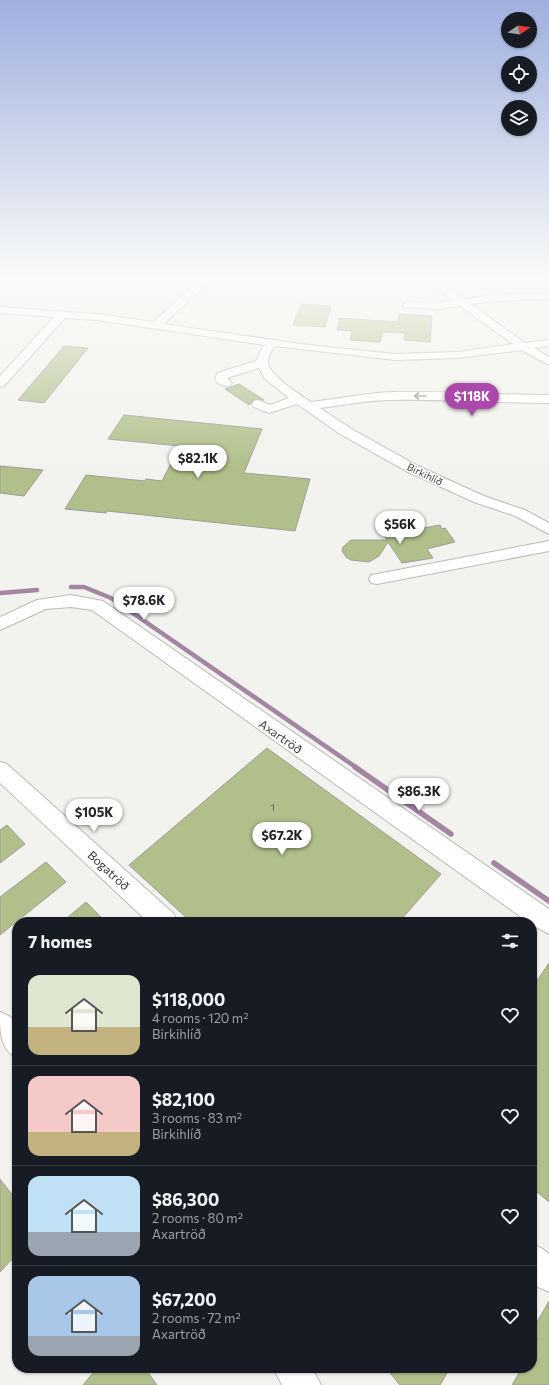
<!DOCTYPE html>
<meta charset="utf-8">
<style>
body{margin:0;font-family:Commissioner,sans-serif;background:#20242c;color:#f1f3f6;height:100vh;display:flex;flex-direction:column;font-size:15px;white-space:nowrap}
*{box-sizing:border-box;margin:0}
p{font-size:13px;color:#9ea1a6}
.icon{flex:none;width:22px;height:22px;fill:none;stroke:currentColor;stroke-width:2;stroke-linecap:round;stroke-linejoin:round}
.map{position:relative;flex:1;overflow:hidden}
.panel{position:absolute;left:12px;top:917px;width:525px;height:456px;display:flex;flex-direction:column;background:#171b24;border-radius:16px;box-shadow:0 1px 3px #0004}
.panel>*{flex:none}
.needle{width:26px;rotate:77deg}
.controls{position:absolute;left:501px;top:12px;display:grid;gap:8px}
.controls a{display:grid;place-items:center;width:36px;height:36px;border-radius:50%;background:#171b24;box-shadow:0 1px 3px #0004;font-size:20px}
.price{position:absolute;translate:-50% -34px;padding:0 9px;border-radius:14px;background:#fff;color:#222;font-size:13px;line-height:26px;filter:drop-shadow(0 1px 2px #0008)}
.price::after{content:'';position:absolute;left:50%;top:24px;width:12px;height:9px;margin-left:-6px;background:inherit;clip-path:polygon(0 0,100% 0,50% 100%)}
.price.on{background:#ac47ab;color:#fff}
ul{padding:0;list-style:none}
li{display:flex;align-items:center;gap:12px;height:100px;padding:0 16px}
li+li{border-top:1px solid #363941}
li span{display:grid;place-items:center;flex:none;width:112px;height:80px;border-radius:12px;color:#555}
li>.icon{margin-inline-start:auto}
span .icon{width:48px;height:48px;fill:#fffc;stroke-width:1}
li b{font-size:17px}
h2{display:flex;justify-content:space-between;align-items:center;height:48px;padding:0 16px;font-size:17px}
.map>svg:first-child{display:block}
</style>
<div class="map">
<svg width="549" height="1385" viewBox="0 0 549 1385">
<rect width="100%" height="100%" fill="#f2f3ee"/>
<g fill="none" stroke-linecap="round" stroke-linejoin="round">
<!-- stream-far1 -->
<path stroke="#a486a2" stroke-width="4.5" d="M71,587h13l27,11 246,170
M0,593l37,-3"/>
<!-- stream -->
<path stroke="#a486a2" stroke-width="5.5" d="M355,767l96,67
M494,863l55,38"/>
</g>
<!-- building -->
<path fill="#b1bf8a" stroke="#9d9e9a" d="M301,304l30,2 -6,21 -32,-2z
M399,314l33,2 -2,26 -26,-2 1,-7 -22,-1 -3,10 -30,-2 2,-9 -15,-1 3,-12 58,4z
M64,346l24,2 -44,55 -26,-3z
M239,384l25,16h-10l-5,5 -24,-16z
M124,415l138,14 -18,44 66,6 -15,52 -188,-20 -1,2 -41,-4 21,-34 59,6 1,-2 16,2 18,-35 -72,-7z
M0,466l43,4 -19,26 -24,-3z
M440,525l2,4 3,-1 10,14 -28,7 6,9 -31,5 -14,-21 -9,14 -10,6 -18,-2 -5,-3 -4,-6 1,-4 8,-7h36l-3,-5z
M267,748l174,126 -42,48h-208l-62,-57z
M7,825l18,19 -25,19v-33z
M46,862l20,20 -66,53v-38z
M86,902l20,20h-44z
M549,963v239l-17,-14v-200z
M0,1179l17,22v53l-17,18z
M549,1301v84h-37l10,-17h10v-18l6,-11 -6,-6v-2z
M97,1368h48l12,17h-74z
M386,1368h64l-10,17h-40z"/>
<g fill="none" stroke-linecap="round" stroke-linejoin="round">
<defs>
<path id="minor" d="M210,274h12l-19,13 -39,37 144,21 87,9 63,-2 55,-8 -53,-38 -22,3 -34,-2 -1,-2 1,-2 4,-1 30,1 15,-2 -36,-27h12l35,25 32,-4 53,-2v6l-53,2 -25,3 54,39 24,-3v6l-15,2 15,9v8l-28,-15 -63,8 -63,2 -121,-14c-2,5 -6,10 -6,15 0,14 31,33 43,41 27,-3 55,-9 82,-10 52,-1 104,3 156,3v8c-52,0 -104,-4 -156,-3 -24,0 -49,5 -73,8l30,20 68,38 66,30 41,14 24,13v11l-34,-18 -41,-14 -66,-30 -68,-38 -43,-30 -28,9 -15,-6 -2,-3 2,-3 4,-1 12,5 19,-7 -24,-19 -6,-11 -32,10 5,5 -2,3c-6,1 -11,-1 -15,-6l2,-7 39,-12 8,-16 -167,-25 -32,-2 -61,68 -4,1v-11l54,-59 -54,-4v-6l97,7 56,8 44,-39z
M549,541v10l-172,33 -6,-1 -2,-4 2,-4 6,-1z
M71,595l32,6 446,308v25l-17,-9v-3h-4l-436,-312 -21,-3 -25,2 -46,21v-13l37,-17z
M0,762l7,2 167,150 3,8h-29l-148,-139z
M0,1012l9,4 8,8v34c-17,-9 -17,-25 -17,-46z
M532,1244l11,5 6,5v38l-11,-5 -6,-5z
M273,1368h39l9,17h-39z"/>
</defs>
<!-- minor casing -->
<use href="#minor" stroke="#babbb6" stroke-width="2"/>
<!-- minor -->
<use href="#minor" fill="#fff" fill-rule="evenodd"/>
</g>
<!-- one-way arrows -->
<defs><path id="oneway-shaft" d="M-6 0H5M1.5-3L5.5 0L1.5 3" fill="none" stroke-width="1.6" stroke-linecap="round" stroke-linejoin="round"/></defs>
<use stroke="#9b9b9a" href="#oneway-shaft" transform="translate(420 396) rotate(180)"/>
<!-- sky -->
<linearGradient id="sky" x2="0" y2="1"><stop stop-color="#9fafde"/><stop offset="0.59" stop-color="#f9faf7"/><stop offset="1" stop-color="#f9faf7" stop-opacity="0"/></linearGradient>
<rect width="549" height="468" fill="url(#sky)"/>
<g text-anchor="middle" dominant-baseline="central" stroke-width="3" stroke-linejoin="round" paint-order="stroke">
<!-- far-street labels -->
<g font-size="10" fill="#373735" stroke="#fff">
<text transform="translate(425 474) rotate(26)">Birkihlíð</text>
</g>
<!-- number labels -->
<g font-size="10" fill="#56594a">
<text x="273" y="807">1</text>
</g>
<!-- street labels -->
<g font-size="12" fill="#373735" stroke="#fff">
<text transform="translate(281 736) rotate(35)">Axartröð</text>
<text transform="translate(109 870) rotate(43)">Bogatröð</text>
</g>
</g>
</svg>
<div class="controls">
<a><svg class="needle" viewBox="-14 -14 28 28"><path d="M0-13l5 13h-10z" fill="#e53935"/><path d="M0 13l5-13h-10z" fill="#9ea1a6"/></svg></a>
<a><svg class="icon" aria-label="locate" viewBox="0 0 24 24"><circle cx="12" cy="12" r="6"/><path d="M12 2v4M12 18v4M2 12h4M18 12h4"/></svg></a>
<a><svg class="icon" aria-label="layers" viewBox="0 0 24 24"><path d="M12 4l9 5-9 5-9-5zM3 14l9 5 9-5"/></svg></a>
</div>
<b class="price on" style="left:472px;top:417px">$118K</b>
<b class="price" style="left:198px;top:479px">$82.1K</b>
<b class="price" style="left:400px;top:545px">$56K</b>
<b class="price" style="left:144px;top:621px">$78.6K</b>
<b class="price" style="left:419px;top:812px">$86.3K</b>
<b class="price" style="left:94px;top:833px">$105K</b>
<b class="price" style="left:282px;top:856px">$67.2K</b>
<section class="panel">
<h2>7 homes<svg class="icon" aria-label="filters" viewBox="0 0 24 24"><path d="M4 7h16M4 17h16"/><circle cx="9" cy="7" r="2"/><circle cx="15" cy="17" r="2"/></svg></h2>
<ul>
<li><span style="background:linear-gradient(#dfe7d0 65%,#c2b280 0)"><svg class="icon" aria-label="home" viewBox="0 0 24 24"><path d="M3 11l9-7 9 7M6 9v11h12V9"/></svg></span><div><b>$118,000</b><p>4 rooms · 120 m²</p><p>Birkihlíð</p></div><svg class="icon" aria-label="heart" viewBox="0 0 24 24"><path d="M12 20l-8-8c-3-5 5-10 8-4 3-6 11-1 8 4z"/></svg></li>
<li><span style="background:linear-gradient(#f6c9c9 70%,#c2b280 0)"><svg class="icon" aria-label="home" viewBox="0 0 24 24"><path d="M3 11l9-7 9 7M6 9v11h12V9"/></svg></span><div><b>$82,100</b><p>3 rooms · 83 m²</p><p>Birkihlíð</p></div><svg class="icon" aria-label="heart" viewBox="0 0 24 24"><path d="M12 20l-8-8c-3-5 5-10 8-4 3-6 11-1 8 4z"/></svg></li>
<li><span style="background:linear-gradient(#bfe0f5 70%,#9aa5b1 0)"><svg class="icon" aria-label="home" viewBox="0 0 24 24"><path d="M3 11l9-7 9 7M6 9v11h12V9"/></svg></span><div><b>$86,300</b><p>2 rooms · 80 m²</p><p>Axartröð</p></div><svg class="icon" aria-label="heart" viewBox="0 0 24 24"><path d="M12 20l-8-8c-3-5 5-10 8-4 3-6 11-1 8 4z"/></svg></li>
<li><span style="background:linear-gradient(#a9c7e8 75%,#9aa5b1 0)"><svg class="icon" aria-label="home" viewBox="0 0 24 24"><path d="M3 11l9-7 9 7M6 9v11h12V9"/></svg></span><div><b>$67,200</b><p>2 rooms · 72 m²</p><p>Axartröð</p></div><svg class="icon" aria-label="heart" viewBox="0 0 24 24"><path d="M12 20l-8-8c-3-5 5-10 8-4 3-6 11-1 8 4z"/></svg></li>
</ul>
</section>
</div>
